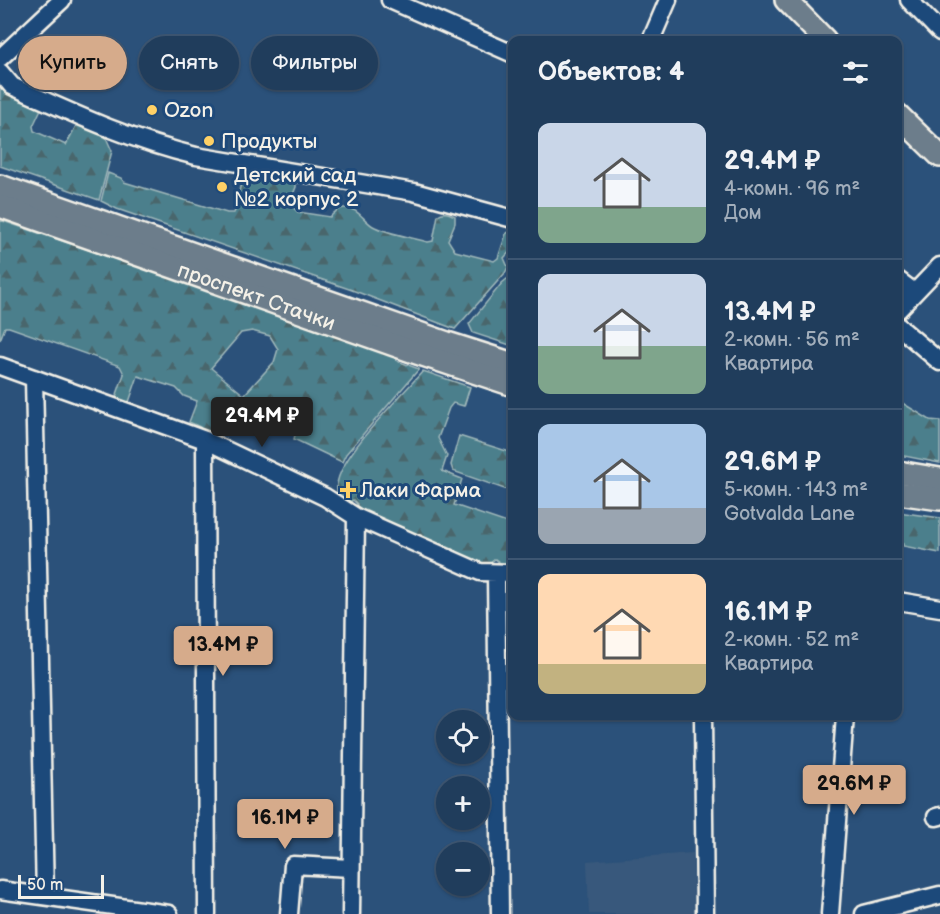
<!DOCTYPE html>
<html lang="ru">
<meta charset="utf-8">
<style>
body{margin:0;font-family:"Balsamiq Sans",sans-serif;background:#284462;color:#f1f3f6;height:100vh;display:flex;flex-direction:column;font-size:22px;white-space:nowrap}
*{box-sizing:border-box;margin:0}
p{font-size:20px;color:#a2aebb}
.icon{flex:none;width:33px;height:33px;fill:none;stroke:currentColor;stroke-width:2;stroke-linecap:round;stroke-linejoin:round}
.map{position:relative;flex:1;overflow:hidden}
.drawer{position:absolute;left:508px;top:36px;width:394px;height:684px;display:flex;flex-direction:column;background:#203d5c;border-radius:12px;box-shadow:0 2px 4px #0004,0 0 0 2px #3d5672}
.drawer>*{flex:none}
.guide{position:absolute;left:18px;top:36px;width:400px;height:54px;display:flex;gap:12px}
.tools{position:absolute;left:436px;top:710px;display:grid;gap:12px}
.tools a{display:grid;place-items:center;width:54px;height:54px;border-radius:50%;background:#203d5c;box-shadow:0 2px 4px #0004,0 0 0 2px #3d5672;font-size:30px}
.scale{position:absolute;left:18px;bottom:15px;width:86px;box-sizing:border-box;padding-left:6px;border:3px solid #f4f1e8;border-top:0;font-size:16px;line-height:21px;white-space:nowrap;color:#f4f1e8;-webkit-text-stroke:4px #1f4a7a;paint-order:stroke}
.price{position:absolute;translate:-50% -51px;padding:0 14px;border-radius:6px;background:#d6ab8b;color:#111;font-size:20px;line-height:39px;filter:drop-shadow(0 2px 3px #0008)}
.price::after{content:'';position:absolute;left:50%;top:36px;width:18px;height:14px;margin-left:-9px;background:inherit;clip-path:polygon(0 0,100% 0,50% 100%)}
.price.selected{background:#222;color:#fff}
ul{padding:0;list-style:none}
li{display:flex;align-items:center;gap:18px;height:150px;padding:0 30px}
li+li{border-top:2px solid #3d5672}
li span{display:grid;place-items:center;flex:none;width:168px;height:120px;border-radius:12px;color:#555}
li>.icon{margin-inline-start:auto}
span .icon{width:72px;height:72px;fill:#fffc;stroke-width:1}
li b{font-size:26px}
h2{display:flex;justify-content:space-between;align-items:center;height:72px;padding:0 30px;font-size:26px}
.tag{padding:0 21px;border-radius:27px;background:#203d5c;box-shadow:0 2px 4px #0004,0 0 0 2px #3d5672;font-size:21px;line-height:54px}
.tag.selected{background:#d6ab8b;color:#111}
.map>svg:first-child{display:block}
</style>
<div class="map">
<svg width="940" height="914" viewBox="0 0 940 914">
<defs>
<pattern id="forest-firs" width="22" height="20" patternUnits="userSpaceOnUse" patternTransform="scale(1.5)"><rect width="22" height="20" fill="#4b7f8c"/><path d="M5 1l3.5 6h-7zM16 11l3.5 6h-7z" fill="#4a666c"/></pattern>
</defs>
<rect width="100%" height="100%" fill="#2b517a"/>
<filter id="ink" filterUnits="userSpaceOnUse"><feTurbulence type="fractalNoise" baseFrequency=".0167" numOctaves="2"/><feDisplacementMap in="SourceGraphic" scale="12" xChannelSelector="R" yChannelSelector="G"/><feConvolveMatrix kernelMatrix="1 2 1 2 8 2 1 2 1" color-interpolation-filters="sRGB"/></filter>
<g filter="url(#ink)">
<!-- built -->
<path fill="#39597b" d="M693,853l1,61h-105l-2,-53z"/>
<!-- forest -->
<path fill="url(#forest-firs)" stroke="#a0b8ba" stroke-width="1.5" fill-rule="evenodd" d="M0,81l39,22 2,6 -8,17 1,5 32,14 11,-21 27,9 8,18 -13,49 -99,-34z
M108,173l13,5 3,4 103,31h7c6,-12 3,-25 10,-37l8,-2 40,5 4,3v5l-7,17 9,8 32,5c5,-5 8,-9 15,-9 13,0 18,12 28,18 12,7 41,12 55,16l5,-1 5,-26c6,-4 10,-2 17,1v7l-7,17 7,11 39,10 4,-3 8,-24 4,-3h3v17l-9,10 4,9 -3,6 -50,56 -103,-39 -235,-81 -16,-8z
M0,220l391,132 6,9 22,8 -73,85 -4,8 -48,-23 2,-8 -2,-3 -67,-29 -17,36 -9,-3 -1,-5 -11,-5 8,-21 -13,-5 -8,-8 -38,-12 -10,29 -13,-5 9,-26 -4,-8 -111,-39h-4l-5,13zM252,331l18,5 8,13 -4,13 -30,33 -33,-27 30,-35z
M507,279h6v67l-40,-13 -4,-9 33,-41z
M423,371l47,16 -6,19 -11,-3 -4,5 -11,30 9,18 -5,15 20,8 -8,26 59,20v40h-10l-8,-6 -9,8 -131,-54 2,-9 -4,-4 -7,5c-6,-6 -10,-10 -9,-20 2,-29 65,-90 86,-114z
M899,401l31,19 10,1v42l-41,-8z
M459,436l54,17v39l-60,-21 -2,-6z
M898,512l42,6v35l-37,-7v-2l-4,-2z"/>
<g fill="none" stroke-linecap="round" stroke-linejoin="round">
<defs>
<path id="minor" d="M390,0l123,54
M909,0l31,32
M651,40l17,-40
M0,58l62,-58
M0,72l12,14c60,27 120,55 184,70l218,36 99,27
M898,280l16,12
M898,310l42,-44
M898,326l42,36
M0,366l205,74 120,57 31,20 124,55 33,1
M34,378l11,518
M205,440l2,474
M496,574l4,340
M898,601l42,7
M703,716l2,198
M936,817l4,-1
M0,890l169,24
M289,914l4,-49 58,3
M351,914l5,-397
M830,914l15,-198
M864,914l76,-19"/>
<g id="major">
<path d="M786,0l39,40"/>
<path d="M898,115l42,41"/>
<path d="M0,186l447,157 66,21"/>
<path id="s1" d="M0,206l417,147 96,32"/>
<path d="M898,472l42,7"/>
<path d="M898,493l42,6"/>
</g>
</defs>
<!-- minor casing -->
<use href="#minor" stroke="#f4f1e8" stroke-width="21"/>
<!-- major casing -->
<use href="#major" stroke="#f4f1e8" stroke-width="26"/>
<!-- minor -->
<use href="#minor" stroke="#1f4a7a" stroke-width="16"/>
<!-- major -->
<use href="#major" stroke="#6c7d8b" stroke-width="21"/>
</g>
</g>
<!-- markers -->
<g fill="#ffd166" stroke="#1f4a7a" stroke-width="2">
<circle cx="152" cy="110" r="6"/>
<circle cx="209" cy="141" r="6"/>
<circle cx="222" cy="187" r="6"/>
<path d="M345 481h6v6h6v6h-6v6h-6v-6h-6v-6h6z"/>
</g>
<g text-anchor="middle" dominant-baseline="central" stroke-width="6" stroke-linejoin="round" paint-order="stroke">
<!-- poi labels -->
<g font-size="21" fill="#f4f1e8" stroke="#1f4a7a" text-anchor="start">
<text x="164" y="110">Ozon</text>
<text x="221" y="141">Продукты</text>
<text x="234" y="175">Детский сад<tspan x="234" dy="24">№2 корпус 2</tspan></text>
<text x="360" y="490">Лаки Фарма</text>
</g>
<!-- street labels -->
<g font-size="21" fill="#f4f1e8" stroke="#1f4a7a">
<text stroke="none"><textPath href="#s1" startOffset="272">проспект Стачки</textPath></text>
</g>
</g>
</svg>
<div class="tools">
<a><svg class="icon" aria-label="locate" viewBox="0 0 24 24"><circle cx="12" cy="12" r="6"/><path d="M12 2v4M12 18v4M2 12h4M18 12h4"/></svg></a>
<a>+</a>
<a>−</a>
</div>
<div class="scale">50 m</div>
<b class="price selected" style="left:262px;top:448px">29.4M ₽</b>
<b class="price" style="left:223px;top:677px">13.4M ₽</b>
<b class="price" style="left:854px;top:816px">29.6M ₽</b>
<b class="price" style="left:285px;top:850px">16.1M ₽</b>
<div class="guide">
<a class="tag selected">Купить</a>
<a class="tag">Снять</a>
<a class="tag">Фильтры</a>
</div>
<section class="drawer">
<h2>Объектов: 4<svg class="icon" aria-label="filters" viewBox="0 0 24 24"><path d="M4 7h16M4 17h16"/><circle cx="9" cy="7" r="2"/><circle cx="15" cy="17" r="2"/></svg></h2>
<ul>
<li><span style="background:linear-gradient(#c9d6e8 70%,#7fa58c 0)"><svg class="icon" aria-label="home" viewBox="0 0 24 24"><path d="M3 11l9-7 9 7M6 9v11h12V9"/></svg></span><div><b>29.4M ₽</b><p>4-комн. · 96 m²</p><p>Дом</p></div></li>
<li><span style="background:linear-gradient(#c9d6e8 60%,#7fa58c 0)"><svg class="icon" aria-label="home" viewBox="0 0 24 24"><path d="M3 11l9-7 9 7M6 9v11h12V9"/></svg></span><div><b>13.4M ₽</b><p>2-комн. · 56 m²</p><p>Квартира</p></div></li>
<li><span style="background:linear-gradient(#a9c7e8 70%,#9aa5b1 0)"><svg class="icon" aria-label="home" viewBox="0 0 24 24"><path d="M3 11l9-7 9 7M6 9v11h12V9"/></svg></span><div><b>29.6M ₽</b><p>5-комн. · 143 m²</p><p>Gotvalda Lane</p></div></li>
<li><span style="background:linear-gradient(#ffd9b3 75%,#c2b280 0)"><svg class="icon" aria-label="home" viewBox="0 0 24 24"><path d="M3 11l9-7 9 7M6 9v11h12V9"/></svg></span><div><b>16.1M ₽</b><p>2-комн. · 52 m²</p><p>Квартира</p></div></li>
</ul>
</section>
</div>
